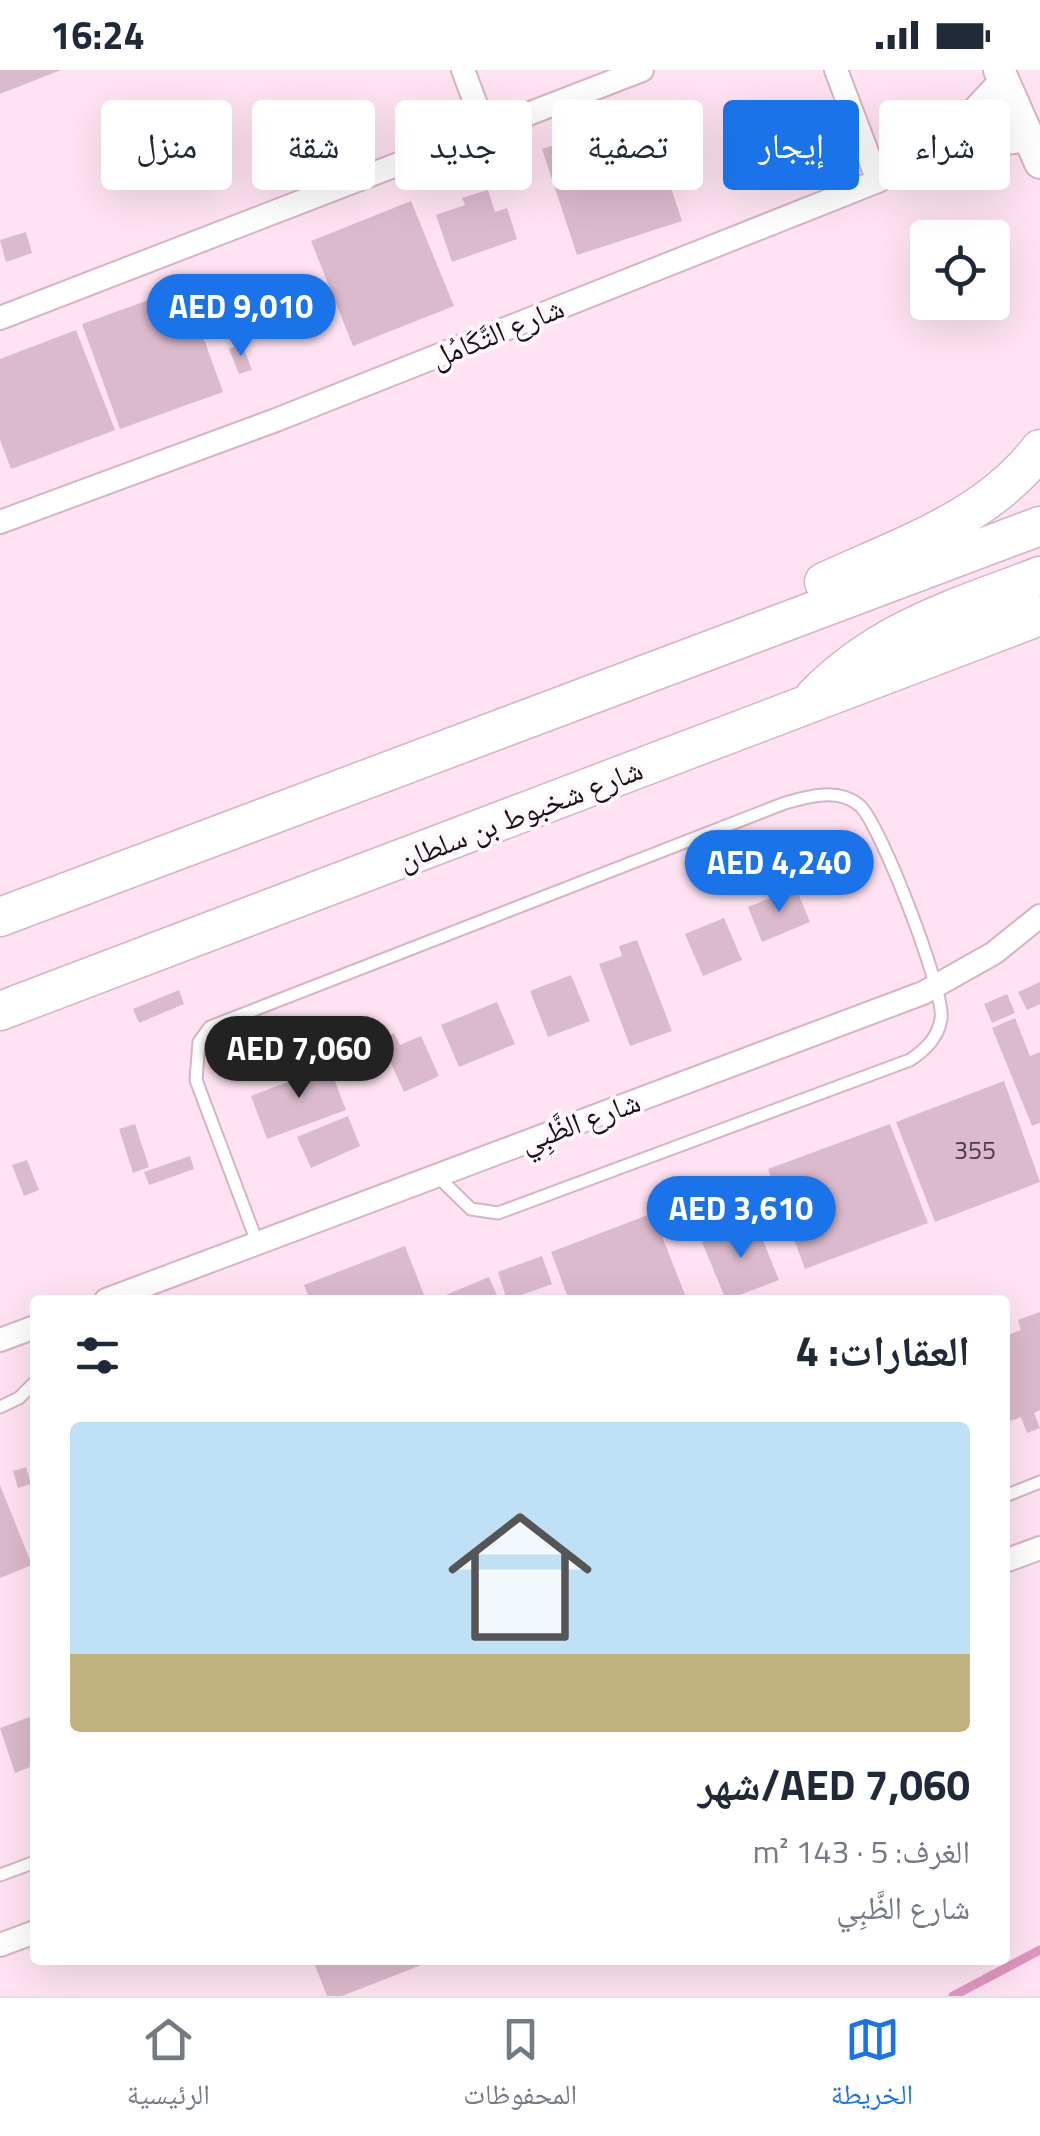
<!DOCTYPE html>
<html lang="ar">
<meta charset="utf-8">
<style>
body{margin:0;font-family:"Titillium Web","Noto Naskh Arabic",sans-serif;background:#f6f6f7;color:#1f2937;direction:rtl;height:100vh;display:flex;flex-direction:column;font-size:38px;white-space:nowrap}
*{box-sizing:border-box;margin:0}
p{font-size:32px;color:#747a83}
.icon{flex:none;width:55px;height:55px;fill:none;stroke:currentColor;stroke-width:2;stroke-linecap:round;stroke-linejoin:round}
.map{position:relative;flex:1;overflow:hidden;direction:ltr}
.side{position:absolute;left:30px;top:1225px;width:980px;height:670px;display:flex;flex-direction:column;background:#fff;border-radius:10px;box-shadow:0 10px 40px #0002;direction:rtl}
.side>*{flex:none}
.hud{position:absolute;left:30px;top:30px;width:980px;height:90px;direction:rtl;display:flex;gap:20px}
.controls{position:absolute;left:910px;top:150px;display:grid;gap:20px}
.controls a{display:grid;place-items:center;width:100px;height:100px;border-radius:10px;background:#fff;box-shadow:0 10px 40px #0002;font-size:50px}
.price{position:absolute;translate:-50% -85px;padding:0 22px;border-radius:35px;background:#1a73e8;color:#fff;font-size:32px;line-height:65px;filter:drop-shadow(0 2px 5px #0008)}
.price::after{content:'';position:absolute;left:50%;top:60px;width:30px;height:22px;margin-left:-15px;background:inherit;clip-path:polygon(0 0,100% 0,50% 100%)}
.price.active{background:#222;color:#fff}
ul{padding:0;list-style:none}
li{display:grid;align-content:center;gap:20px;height:530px;padding:0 40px}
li+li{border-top:2px solid #e0e1e3}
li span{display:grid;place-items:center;height:310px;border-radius:10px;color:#555}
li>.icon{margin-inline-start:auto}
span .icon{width:180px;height:180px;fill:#fffc;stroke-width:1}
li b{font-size:42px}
h2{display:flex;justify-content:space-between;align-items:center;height:120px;padding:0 40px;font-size:42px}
.chip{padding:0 35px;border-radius:10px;background:#fff;box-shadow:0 10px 40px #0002;font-size:35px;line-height:90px}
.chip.active{background:#1a73e8;color:#fff}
.status{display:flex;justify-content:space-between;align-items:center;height:70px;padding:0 50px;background:#fff;direction:ltr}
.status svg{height:28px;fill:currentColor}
.tabs{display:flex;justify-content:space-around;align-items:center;height:140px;border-top:2px solid #e0e1e3;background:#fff;font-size:28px;color:#747a83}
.tabs a{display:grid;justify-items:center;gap:5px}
.tabs .active{color:#1a73e8}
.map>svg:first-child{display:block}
</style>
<div class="status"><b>16:24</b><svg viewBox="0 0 49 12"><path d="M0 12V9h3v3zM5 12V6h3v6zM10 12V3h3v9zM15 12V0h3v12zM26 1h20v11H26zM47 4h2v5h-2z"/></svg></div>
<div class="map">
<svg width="1040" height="1926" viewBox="0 0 1040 1926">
<rect width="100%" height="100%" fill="#ffe3f2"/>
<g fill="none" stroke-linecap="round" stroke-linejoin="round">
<!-- stream -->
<path stroke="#e097c1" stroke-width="9" d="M953,1926l87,-46"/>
</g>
<!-- building -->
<path fill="#dbbacc" d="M0,0h61l-61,24z
M647,45l35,106 -105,34 -35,-106z
M488,120l7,22 12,-4 10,31 -65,23 -16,-47 29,-10 -3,-7z
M411,131l43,105 -101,40 -42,-105z
M26,162l6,21 -26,9 -6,-22z
M271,205l18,41 -47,20 -17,-38 -17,7 -7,-18 17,-7 6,15z
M185,217l38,105 -103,37 -38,-105z
M76,260l39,100 -104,39 -11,-29v-81z
M242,274l10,26 -13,4 -10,-25z
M796,818l14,34 -48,20 -14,-35z
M724,848l18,42 -39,16 -18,-42z
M637,870l35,91 -42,15 -31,-82 23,-8 -3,-10z
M571,905l19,46 -42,16 -18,-46z
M1040,912v22l-13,6 -9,-18z
M179,920l5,14 -45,19 -6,-14z
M1007,924l8,19 -23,10 -8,-19z
M497,932l18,42 -56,23 -18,-42z
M1015,948l15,38 10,-4v71l-8,3 -40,-98z
M394,963l6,12 21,-9 18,40 -35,16 -24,-53z
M326,988l20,52 -79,29 -16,-43 63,-24 -3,-8z
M1004,1011l36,101 -105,40 -39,-100z
M348,1046l12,30 -49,22 -14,-31z
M135,1054l14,43 -16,6 -14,-44z
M890,1054l38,99 -123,46 -37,-100z
M190,1086l4,13 -45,16 -5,-13z
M27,1090l12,30 -15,6 -12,-31z
M695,1108l21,48 -37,14 -14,-52z
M653,1143l34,87h-118l-18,-48z
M755,1151l24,59 -53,20 -24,-58z
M405,1176l21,54h-116l-6,-15z
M542,1186l10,28 -45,16 -9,-28z
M489,1207l10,23h-51l-2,-5z
M1040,1242v98l-6,3 6,15 -13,5 -6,-16 -16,6v-87l16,-6 -3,-10z
M26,1397l5,17 -13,4 -5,-17z
M0,1415l32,80 -32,13z
M35,1645v50l-20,8 -15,-45z
M313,1890h121l-92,36h-15z"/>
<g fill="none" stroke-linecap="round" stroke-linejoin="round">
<defs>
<path id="service" d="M257,1172l-61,-162 3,-38 11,-15 575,-224c24,-7 53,-15 74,2 20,15 87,189 82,214 -3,19 -16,31 -31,41l-412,153 -27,-4 -36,-35
M0,1337l19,-9 16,-16
M1005,1426l35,-14
M0,1805l35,-13"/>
<path id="minor" d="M463,0l23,61
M836,0l42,111
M934,82l96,-12
M0,248l642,-248
M0,452l276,-102 602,-239 56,-29 69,-74
M106,1230l817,-307 71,-40 46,-37
M0,1270l35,-13
M1005,1491l35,-13
M0,1875l35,-13"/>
<path id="tertiary" d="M999,0l41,93"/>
<path id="primary" d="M824,512c78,-36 163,-63 216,-133
M815,626c66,-67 139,-87 225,-120
M0,847l1040,-391
M0,941l1040,-395"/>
</defs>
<!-- service casing -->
<use href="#service" stroke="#d5b4c6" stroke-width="15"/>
<!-- minor casing -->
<use href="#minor" stroke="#d5b4c6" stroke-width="26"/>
<!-- tertiary casing -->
<use href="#tertiary" stroke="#d5b4c6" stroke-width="34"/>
<!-- primary casing -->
<use href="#primary" stroke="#d5b4c6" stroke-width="41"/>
<!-- service -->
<use href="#service" stroke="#fff" stroke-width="11"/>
<!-- minor -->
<use href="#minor" stroke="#fff" stroke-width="22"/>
<!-- tertiary -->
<use href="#tertiary" stroke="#fff" stroke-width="30"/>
<!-- primary -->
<use href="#primary" stroke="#fff" stroke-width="38"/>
</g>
<g text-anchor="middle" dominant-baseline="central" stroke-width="8" stroke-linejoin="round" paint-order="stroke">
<!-- number labels -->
<g font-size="25" fill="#4b3a44">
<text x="975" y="1080">355</text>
</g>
<!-- street labels -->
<g font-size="30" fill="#1b1016" stroke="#fef7fb">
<text transform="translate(497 262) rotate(-22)">شارع التَّكَامُل</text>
<text transform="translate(520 744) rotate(-21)">شارع شخبوط بن سلطان</text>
<text transform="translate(580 1051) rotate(-20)">شارع الظَّبِي</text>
</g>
</g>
</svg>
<div class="controls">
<a><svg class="icon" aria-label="locate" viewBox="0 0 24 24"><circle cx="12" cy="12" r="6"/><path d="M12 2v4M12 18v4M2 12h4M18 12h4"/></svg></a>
</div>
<b class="price" style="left:241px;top:289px">AED 9,010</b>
<b class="price" style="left:779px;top:845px">AED 4,240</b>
<b class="price active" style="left:299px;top:1031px">AED 7,060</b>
<b class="price" style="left:741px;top:1191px">AED 3,610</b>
<div class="hud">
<a class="chip">شراء</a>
<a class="chip active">إيجار</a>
<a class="chip">تصفية</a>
<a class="chip">جديد</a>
<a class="chip">شقة</a>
<a class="chip">منزل</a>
</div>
<section class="side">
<h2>العقارات: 4<svg class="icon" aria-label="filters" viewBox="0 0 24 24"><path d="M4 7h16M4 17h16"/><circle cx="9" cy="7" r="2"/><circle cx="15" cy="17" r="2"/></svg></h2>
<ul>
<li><span style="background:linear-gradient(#bfe0f5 75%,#c2b280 0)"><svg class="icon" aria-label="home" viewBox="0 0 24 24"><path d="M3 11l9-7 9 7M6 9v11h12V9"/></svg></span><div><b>AED 7,060/شهر</b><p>الغرف: 5 · 143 m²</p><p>شارع الظَّبِي</p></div></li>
</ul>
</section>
</div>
<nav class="tabs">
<a class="active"><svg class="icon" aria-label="map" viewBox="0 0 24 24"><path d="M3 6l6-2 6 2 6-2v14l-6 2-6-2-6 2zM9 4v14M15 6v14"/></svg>الخريطة</a>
<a><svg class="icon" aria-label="saved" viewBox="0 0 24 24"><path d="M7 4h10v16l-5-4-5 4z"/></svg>المحفوظات</a>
<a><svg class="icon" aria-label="home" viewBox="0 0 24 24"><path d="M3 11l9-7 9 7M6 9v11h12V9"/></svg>الرئيسية</a>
</nav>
